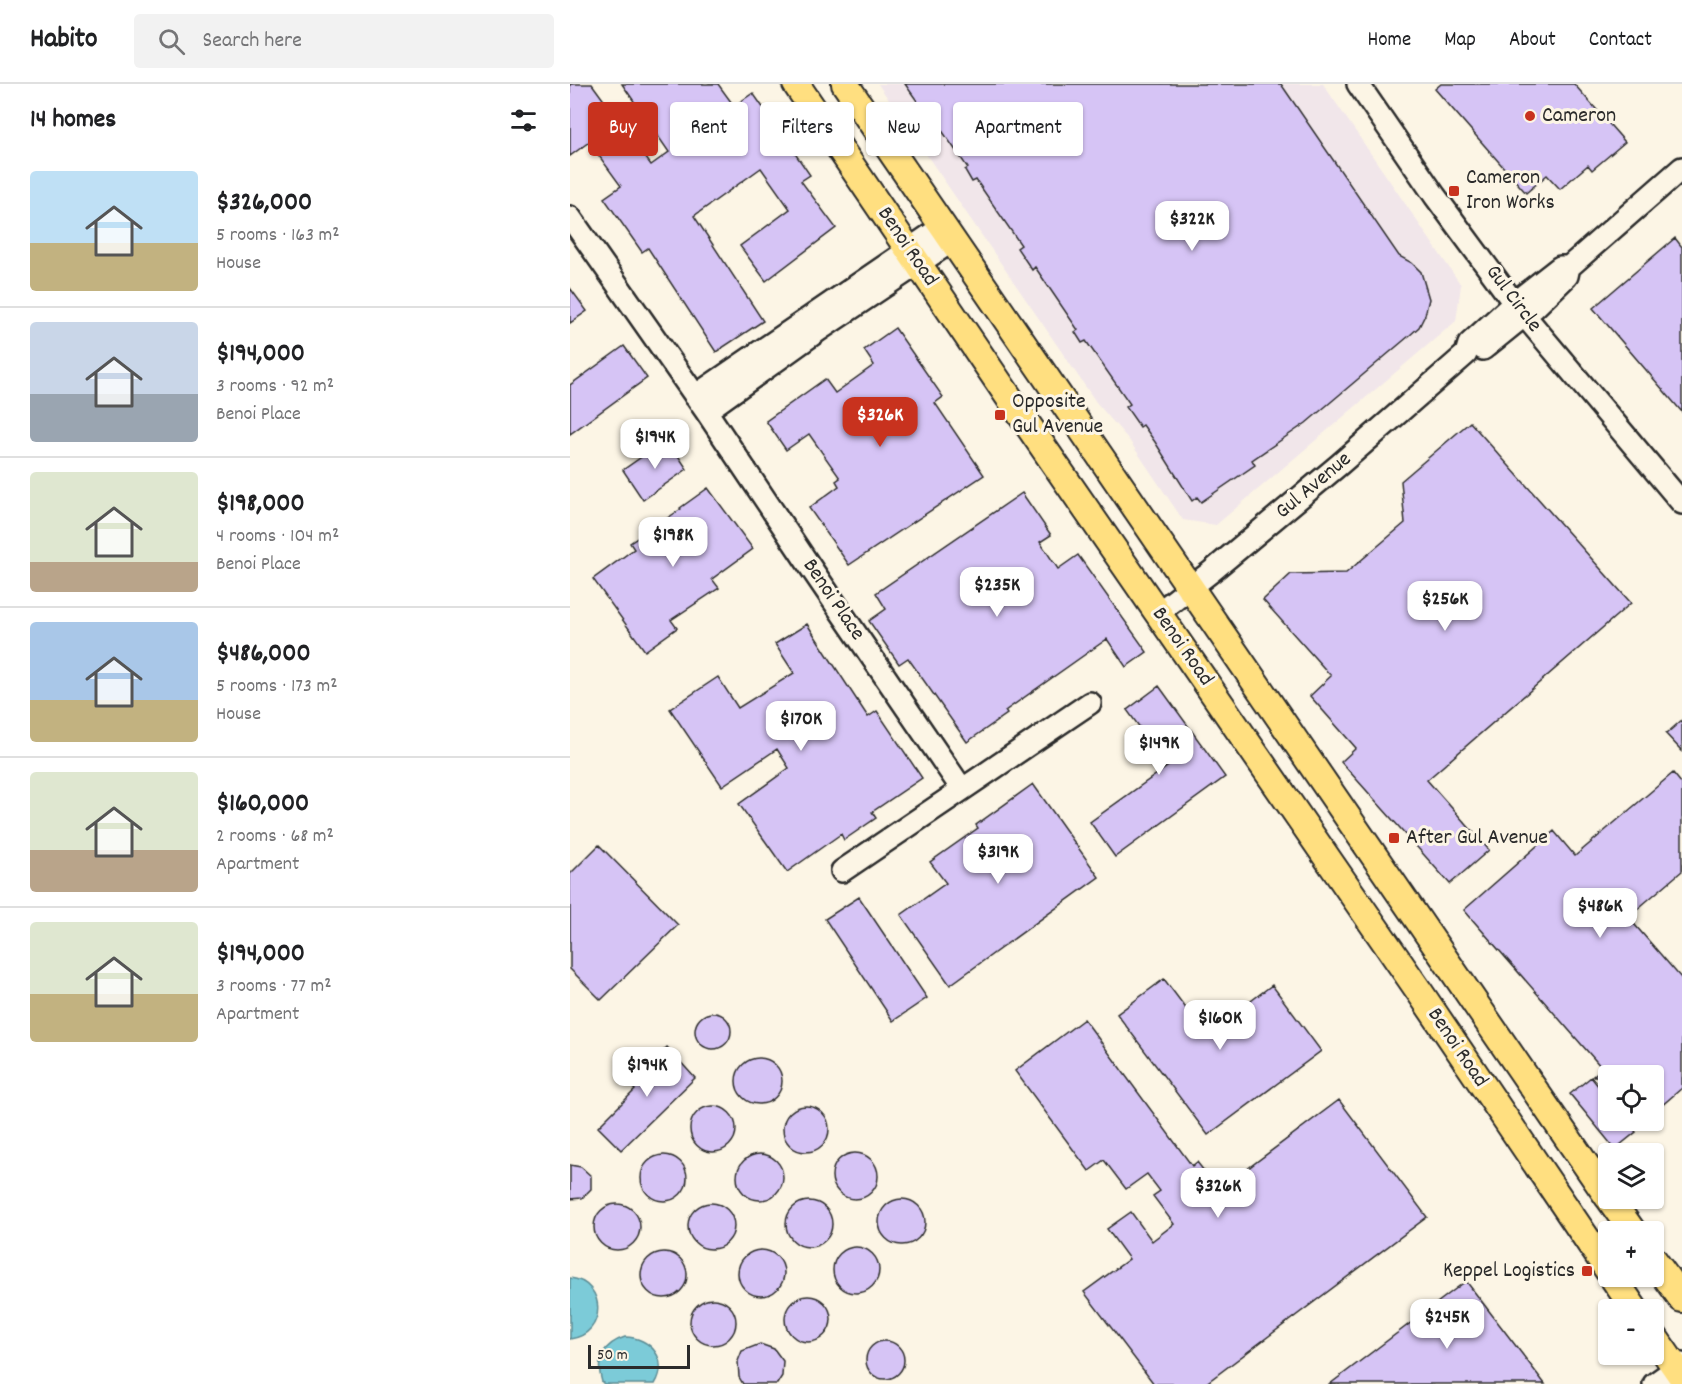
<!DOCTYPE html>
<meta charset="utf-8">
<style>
body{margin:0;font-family:Dekko,sans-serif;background:#f2f2f2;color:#202124;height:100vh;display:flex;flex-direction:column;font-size:22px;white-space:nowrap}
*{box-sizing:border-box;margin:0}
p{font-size:20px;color:#757577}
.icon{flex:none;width:33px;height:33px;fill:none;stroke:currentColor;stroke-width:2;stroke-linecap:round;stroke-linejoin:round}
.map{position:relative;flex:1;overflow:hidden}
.drawer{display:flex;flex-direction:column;background:#fff;width:570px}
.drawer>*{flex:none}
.hud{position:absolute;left:18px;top:18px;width:570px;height:54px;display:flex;gap:12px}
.buttons{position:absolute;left:1028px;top:981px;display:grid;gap:12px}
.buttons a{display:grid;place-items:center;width:66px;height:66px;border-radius:6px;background:#fff;box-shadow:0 2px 4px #0004;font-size:30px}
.scale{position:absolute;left:18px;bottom:15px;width:102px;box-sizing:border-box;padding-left:6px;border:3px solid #2b2b2b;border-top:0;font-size:16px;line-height:21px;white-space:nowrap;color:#2b2b2b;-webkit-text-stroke:4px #fcf5e5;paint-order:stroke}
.price{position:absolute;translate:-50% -51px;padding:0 14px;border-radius:12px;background:#fff;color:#222;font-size:20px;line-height:39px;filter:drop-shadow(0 2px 3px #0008)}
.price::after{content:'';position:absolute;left:50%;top:36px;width:18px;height:14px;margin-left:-9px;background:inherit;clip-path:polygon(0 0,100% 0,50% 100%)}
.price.on{background:#c8321e;color:#fff}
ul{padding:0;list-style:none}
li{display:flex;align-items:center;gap:18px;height:150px;padding:0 30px}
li+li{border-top:2px solid #e0e0e0}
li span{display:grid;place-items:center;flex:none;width:168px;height:120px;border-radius:6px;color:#555}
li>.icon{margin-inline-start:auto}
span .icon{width:72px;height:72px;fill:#fffc;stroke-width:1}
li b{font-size:26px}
h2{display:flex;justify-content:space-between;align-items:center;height:72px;padding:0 30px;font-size:26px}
.chip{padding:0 21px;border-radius:6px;background:#fff;box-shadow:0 2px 4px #0004;font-size:21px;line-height:54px}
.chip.on{background:#c8321e;color:#fff}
header{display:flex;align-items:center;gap:36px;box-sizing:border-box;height:84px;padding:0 30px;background:#fff;border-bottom:2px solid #e0e0e0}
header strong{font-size:28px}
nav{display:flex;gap:33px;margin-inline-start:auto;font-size:21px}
.search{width:420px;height:54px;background:#f2f2f2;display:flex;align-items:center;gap:15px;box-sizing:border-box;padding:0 21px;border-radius:6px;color:#757577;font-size:22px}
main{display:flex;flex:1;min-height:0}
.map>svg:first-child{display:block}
</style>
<header>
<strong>Habito</strong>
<div class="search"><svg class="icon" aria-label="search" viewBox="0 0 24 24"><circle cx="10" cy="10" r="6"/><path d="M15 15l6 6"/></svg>Search here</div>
<nav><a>Home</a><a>Map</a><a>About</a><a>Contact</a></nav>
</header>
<main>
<section class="drawer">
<h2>14 homes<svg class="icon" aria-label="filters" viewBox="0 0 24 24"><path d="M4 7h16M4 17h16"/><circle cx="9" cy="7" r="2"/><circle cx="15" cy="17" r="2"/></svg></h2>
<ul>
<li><span style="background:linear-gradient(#bfe0f5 60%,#c2b280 0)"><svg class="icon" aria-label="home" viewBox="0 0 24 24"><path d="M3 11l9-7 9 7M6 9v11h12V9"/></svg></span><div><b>$326,000</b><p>5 rooms · 163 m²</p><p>House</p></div></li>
<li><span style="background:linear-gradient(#c9d6e8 60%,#9aa5b1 0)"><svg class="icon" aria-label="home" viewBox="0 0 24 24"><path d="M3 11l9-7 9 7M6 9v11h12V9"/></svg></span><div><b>$194,000</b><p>3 rooms · 92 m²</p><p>Benoi Place</p></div></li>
<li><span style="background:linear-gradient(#dfe7d0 75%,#b9a48a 0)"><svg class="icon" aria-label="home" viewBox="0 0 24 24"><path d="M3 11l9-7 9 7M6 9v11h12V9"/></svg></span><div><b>$198,000</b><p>4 rooms · 104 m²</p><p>Benoi Place</p></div></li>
<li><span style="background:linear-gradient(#a9c7e8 65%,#c2b280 0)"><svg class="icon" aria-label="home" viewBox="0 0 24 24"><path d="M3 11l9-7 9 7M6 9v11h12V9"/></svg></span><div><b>$486,000</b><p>5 rooms · 173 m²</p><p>House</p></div></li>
<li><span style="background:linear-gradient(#dfe7d0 65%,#b9a48a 0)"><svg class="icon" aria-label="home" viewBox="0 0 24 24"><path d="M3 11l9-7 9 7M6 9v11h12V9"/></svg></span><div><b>$160,000</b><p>2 rooms · 68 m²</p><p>Apartment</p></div></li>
<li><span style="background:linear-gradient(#dfe7d0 60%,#c2b280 0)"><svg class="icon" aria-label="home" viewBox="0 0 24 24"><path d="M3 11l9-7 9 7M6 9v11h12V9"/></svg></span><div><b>$194,000</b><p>3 rooms · 77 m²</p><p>Apartment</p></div></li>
</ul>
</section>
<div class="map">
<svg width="1112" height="1300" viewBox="0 0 1112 1300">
<rect width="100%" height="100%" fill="#fcf5e5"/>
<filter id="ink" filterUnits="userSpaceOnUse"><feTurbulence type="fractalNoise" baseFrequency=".0167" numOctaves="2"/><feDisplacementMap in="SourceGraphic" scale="12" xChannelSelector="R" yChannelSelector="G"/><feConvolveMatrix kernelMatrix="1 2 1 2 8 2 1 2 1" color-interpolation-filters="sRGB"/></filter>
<g filter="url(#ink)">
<!-- built -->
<path fill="#f1e6ea" d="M308,0h445l138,201 -5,36 -240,204 -33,-5 -54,-80 -33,-38z"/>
<!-- water -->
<path fill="#7ccbd8" stroke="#5c8b93" stroke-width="1.5" d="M0,1194c37,4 37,57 0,61z
M55,1253c25,0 45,23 30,47h-51l-2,-2c-7,-22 1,-38 23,-45z"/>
<!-- building -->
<path fill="#d6c4f5" stroke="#2b2b2b" stroke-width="1.5" d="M0,0h22l59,81 18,-13 -47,-68h96l16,22 19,-13 57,82 -9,6 35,47 -70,53 -26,-35 50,-37 -29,-41 -67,48 69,105 -47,31 -68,-104 -6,4 -38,-54 17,-12 -32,-44 -19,14z
M335,0h376l118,172 13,7 9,9 8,27 -4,16 -6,12 -10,9 -103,87 -54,37 3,5 -54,37 -4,-5 -5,4 -37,-59 -12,-17 -3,2 -14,-20 4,-3 -44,-63 -4,2 -7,-11 3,-2 -43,-63 -3,3 -15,-22 4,-3 -45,-65 -4,2 -7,-12 3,-2 -43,-62 -3,2z
M871,0h133l51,58 -33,28 -4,-5 -28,24 -13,-14 -21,18 -91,-104z
M1105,154l7,9v165l-89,-104z
M0,204l17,23 -17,12z
M325,244l48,69 -8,6 49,72 -135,90 -40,-57 30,-22 -3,-5 4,-3 -31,-44 -23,16 -20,-29 59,-42 10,14 39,-28 -10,-15z
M54,262l23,32 -77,56v-49z
M900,338l161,181 -204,177 62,70 -39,34 -109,-122 15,-14 -46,-52 21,-20 -68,-76 28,-26 55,-1 59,-50 -4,-42z
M97,355l20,30 -44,31 -20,-30z
M138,404l45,61 -41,30 7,9 -48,32 6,8 -32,23 -52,-72 41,-30 -4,-6 51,-34 -1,-1z
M452,409l29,42 -11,7 18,27 20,-14 69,97 -21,15 -19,-28 -102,72 2,3 -40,28 -59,-84 -9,6 -30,-43 17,-12 -10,-16z
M237,540l61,93 9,-6 45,67 -50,34 4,6 -32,22 -3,-6 -54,38 -48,-68 50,-36 -12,-19 -55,37 -52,-77 48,-32 20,31 56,-35 -19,-29z
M589,602l66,91 -110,80 -25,-35 78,-56 -41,-56z
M1112,636v31l-16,-17z
M1103,689l9,11v87l-54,46 54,62v109l-29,25v-37h-60l9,-8 -138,-158 90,-79 21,25z
M463,700l66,93 -149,108 -49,-70 45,-32 -16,-21 48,-34 -2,-3z
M29,761l79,80 -77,75 -31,-31v-95z
M289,813l68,101 -34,23 -68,-102z
M594,895l42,56 66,-50 49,66 -113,84 -91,-121z
M125 947a18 18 0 1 1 36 0a18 18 0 1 1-36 0Z
M514,935l108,147 5,-4 22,28 120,-90 88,117 -222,167h-51l-70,-92 45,-33 -22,-30 24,-17 21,29 22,-17 -21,-28 7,-5 -13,-17 -21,15 -22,-29 -15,11 -74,-100z
M97,963l28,31 -74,72 -23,-23 37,-37 -5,-6z
M166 997a23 23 0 1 1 46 0a23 23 0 1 1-46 0Z
M1021,993l17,21v22h19l9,12 -21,17 -45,-55z
M120 1045a23 23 0 1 1 46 0a23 23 0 1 1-46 0Z
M213 1045a23 23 0 1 1 46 0a23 23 0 1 1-46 0Z
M262 1092a23 23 0 1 1 46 0a23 23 0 1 1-46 0Z
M167 1093a23 23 0 1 1 46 0a23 23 0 1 1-46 0Z
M71 1094a23 23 0 1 1 46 0a23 23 0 1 1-46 0Z
M0,1081l11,2 10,9v13l-9,9 -12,1z
M309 1138a23 23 0 1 1 46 0a23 23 0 1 1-46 0Z
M216 1140a23 23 0 1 1 46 0a23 23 0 1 1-46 0Z
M118 1142a23 23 0 1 1 46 0a23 23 0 1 1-46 0Z
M24 1143a23 23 0 1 1 46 0a23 23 0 1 1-46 0Z
M263 1186a23 23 0 1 1 46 0a23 23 0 1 1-46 0Z
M168 1189a23 23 0 1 1 46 0a23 23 0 1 1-46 0Z
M71 1191a23 23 0 1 1 46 0a23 23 0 1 1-46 0Z
M896,1197l79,103h-215z
M215 1235a23 23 0 1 1 46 0a23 23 0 1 1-46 0Z
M120 1238a23 23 0 1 1 46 0a23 23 0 1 1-46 0Z
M296 1276a19 19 0 1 1 38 0a19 19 0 1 1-38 0Z
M190,1260l14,5 9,12 -1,15 -5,8h-34l-4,-7 -1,-16 4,-10z"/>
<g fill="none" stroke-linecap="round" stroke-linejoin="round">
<defs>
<path id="minor" d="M788,0l77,112 79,107 168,200
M0,133l136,194 109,163 147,215
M913,265l52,-42 32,-31 2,-9 113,-99
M125,312l247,-169
M136,327l113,-81 133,-89
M588,529l54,-42 128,-107 126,-110 3,-10 45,-41 46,-36h9
M272,787l248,-168
M1084,1300l28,-20"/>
<path id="major" d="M226,0l225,331 398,576 189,279
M275,0l763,1113
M1039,1114l24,34
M1083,1175l29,40
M1042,1192l23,34
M1083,1251l29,42"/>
</defs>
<!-- minor casing -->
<use href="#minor" stroke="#2b2b2b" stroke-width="26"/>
<!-- major casing -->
<use href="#major" stroke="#2b2b2b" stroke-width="30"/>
<!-- minor -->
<use href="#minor" stroke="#fcf5e5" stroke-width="21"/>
<!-- major -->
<use href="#major" stroke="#ffdf80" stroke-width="26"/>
</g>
</g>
<!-- markers -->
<g fill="#c8321e" stroke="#fcf5e5" stroke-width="2">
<circle cx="960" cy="32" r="6"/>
<rect x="878" y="101" width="12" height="12" rx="3"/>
<rect x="424" y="325" width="12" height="12" rx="3"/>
<rect x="818" y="748" width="12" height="12" rx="3"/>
<rect x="1011" y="1181" width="12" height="12" rx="3"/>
</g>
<g text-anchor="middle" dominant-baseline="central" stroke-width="6" stroke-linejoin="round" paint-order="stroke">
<!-- poi labels -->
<g font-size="22" fill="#2b2b2b" stroke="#fcf5e5" text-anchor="start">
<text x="972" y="32">Cameron</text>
<text x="896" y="94">Cameron<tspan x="896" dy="25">Iron Works</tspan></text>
<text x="442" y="318">Opposite<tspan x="442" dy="25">Gul Avenue</tspan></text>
<text x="836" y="754">After Gul Avenue</text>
<text x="1005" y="1187" text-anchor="end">Keppel Logistics</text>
</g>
<!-- street labels -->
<g font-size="22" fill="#2b2b2b" stroke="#fcf5e5">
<text transform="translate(337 163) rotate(56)">Benoi Road</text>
<text transform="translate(943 215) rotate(53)">Gul Circle</text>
<text transform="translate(744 402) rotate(-40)">Gul Avenue</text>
<text transform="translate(263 516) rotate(56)">Benoi Place</text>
<text transform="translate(612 563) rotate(55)">Benoi Road</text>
<text transform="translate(887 964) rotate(56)">Benoi Road</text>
</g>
</g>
</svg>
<div class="buttons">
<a><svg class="icon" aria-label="locate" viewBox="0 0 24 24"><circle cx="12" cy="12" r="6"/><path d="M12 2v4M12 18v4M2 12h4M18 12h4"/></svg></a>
<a><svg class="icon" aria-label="layers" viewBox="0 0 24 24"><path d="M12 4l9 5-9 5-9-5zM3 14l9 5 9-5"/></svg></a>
<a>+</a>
<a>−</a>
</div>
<div class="scale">50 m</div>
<b class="price" style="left:622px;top:168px">$322K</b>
<b class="price on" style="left:310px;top:364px">$326K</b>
<b class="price" style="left:85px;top:386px">$194K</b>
<b class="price" style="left:103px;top:484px">$198K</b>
<b class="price" style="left:427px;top:534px">$235K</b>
<b class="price" style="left:875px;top:548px">$256K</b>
<b class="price" style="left:231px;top:668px">$170K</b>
<b class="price" style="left:589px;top:692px">$149K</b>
<b class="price" style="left:428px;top:801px">$319K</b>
<b class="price" style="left:1030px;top:855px">$486K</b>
<b class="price" style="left:650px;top:967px">$160K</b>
<b class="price" style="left:77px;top:1014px">$194K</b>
<b class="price" style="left:648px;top:1135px">$326K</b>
<b class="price" style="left:877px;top:1266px">$245K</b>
<div class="hud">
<a class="chip on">Buy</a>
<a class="chip">Rent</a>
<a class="chip">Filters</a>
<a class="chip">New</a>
<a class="chip">Apartment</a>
</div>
</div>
</main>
